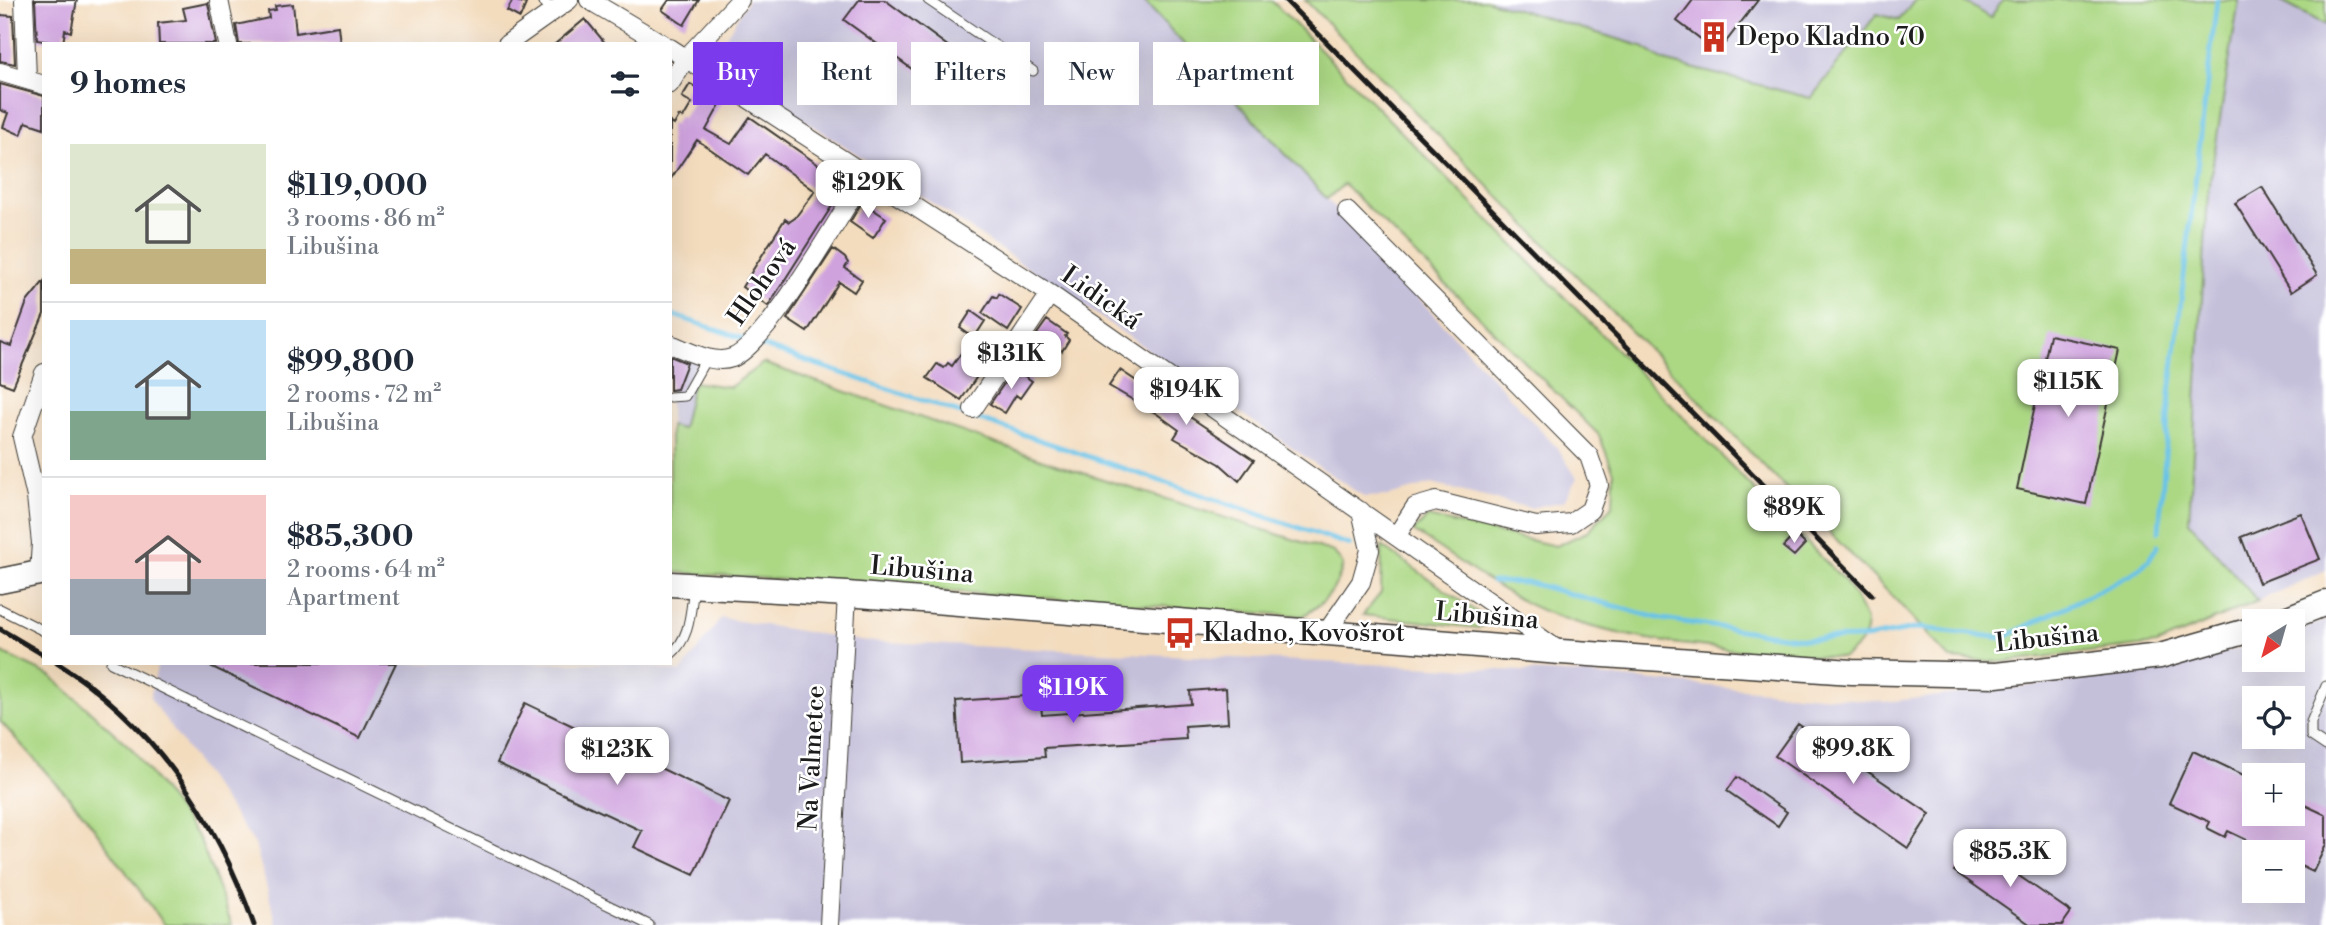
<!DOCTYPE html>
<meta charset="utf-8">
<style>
body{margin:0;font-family:"Libre Bodoni",serif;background:#f6f6f7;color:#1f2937;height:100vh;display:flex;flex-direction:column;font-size:26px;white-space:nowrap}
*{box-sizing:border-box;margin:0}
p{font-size:23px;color:#747a83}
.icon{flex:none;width:38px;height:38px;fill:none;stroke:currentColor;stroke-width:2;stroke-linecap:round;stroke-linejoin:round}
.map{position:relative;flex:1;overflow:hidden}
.details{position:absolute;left:42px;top:42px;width:630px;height:623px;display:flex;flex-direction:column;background:#fff;border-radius:0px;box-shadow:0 7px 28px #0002}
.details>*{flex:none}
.guide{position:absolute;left:693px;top:42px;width:665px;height:63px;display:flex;gap:14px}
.needle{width:46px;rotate:217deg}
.controls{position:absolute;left:2242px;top:609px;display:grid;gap:14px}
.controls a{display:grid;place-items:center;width:63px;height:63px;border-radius:0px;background:#fff;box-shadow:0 7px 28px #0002;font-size:35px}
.price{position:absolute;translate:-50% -60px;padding:0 16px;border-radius:14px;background:#fff;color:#222;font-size:23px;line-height:46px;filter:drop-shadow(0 2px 4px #0008)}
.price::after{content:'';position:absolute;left:50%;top:42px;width:21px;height:16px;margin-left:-10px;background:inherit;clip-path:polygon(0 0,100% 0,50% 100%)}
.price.on{background:#7c3aed;color:#fff}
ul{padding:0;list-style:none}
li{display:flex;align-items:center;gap:21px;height:175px;padding:0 28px}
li+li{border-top:2px solid #e0e1e3}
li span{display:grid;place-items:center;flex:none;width:196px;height:140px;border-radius:0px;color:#555}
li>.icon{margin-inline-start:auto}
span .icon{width:84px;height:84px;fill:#fffc;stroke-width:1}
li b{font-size:30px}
h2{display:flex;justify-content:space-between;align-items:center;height:84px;padding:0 28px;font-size:30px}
.tag{padding:0 24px;border-radius:0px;background:#fff;box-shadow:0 7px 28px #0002;font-size:24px;line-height:63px}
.tag.on{background:#7c3aed;color:#fff}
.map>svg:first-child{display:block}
</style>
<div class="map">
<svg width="2326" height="925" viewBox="0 0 2326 925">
<rect width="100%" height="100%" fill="#fff"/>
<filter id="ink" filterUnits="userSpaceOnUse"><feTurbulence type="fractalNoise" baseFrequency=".0143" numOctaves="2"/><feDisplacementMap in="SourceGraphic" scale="14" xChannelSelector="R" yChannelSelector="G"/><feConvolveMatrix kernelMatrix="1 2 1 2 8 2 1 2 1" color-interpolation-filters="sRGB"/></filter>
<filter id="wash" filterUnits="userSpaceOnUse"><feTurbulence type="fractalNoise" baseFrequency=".00686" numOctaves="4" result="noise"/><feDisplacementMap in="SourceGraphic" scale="28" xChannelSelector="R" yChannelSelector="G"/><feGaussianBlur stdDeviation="1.57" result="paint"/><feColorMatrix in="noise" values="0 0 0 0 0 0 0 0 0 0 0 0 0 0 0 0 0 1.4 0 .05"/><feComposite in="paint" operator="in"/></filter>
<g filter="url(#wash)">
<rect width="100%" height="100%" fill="#f3dcbe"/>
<!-- industrial -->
<path fill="#c5c0da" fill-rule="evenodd" d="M748,0h395l416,450 18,28 -13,23 -34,7 -99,-24 -42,12 -25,1 -420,-286 -232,-151z
M1486,0h428l-15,21 -22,-6 -66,84 -147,-38 -23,-15z
M1962,0h41l-13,18z
M2239,0h39l48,25v545l-68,31 -69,-79 19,-329z
M670,349l28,10 -16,71 -12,-4z
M721,618l140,23 708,32 316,29 274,-31 95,-27v16h38l1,-27 33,-13v305h-2049l-22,-81 -105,-146 8,-35h472l51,9zM2254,698h38v39h-38zM2254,775h38v39h-38zM2254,852h38v39h-38z"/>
<!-- green -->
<path fill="#acd884" stroke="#647a50" stroke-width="2" d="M1143,0h128l573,580c20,33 39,53 -2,78 -95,-8 -197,-10 -288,-43 -50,-18 -96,-56 -141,-84l15,-14 128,29 31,-14 26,-27 1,-32 -15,-38 -255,-251 -17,15z
M1305,0h181l155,46 23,15 147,37 66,-84 22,6 16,-20h47l28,18 13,-18h236l-31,193 -19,329 69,79 -101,43 -157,18 -50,-3 -53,-58z
M2278,0h48v25z
M763,363l295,102 276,87 9,13c-7,26 -17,37 -40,51l-633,-44v-146l12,3 11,-47 37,5z
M1382,546l109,76 -13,6 -115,-13 18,-22z
M0,652l51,24 81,73 68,91 32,85h-67l-83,-113 -82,-91z"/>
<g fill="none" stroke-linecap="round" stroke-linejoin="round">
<!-- stream -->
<path stroke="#69c3e7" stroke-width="5" d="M670,314l77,26
M756,344l594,201
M2159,531l11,-138 47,-393
M1492,582l38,1 132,36 142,20 62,-1 54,-10 83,10 127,-63 18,-14 10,-16"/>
</g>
<g id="blocks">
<!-- building -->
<path fill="#cfa2de" d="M35,0h42l-6,32 -6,-2 -2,14 -26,-4z
M513,0l13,4 -6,14 -13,-7z
M669,0h30l-15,25 -22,-15z
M859,0h26l79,58 -23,32 -97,-70z
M1693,0h65l-40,52 -41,-31z
M208,3l8,41h-57l-1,-21 28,-3 -3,-12z
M293,4l3,29 42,-7 2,18h-101l-3,-19 33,-7 -1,-7 8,-1 -1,-4z
M0,15l13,1 2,48 -15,-3z
M585,19l21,25h-51z
M0,84l44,12v32l-18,-6 -5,13 -18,-8 5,-14 -8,-3z
M690,84l32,17 -16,29 25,14 19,-27 96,67 -78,122 -26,-19 43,-68 4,3 6,-4 20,-27 -50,-37 -17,21 -51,-35 -27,40v-58l4,3 5,-9 4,2 9,-15 -10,-6z
M2262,187l55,88 -26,17 -56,-89z
M862,202l24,16 -13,20 -23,-16z
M833,249l12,9 3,5 -3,5 17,12 -8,12 -15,-10 -32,50 -20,-13z
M44,281v33l-31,73 -13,-5v-40l11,4 16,-44z
M999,294l23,15 -14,22 -26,-18 11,-17 4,2z
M971,311l14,10 -11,17 -14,-10z
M1047,320l20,14 -2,2 4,4 -7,11 -25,-17z
M2050,335l70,15 -34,154 -69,-15z
M971,339l22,14 -32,47 -34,-22 10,-14 7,4 4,-5 4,3z
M670,356l17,7 -10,26 -7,1z
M1014,369l18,12 -12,17 -4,-3 -11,18 -15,-9z
M1120,370l134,90 -15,21 -19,-17 -46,-26 5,-8 -22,-16 -48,-28z
M2301,513l19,46 -61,24 -18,-46z
M1795,534l10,10 -11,12 -11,-9z
M204,663h192l-36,75z
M1226,688l2,35 -43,3 1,13 -142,9 1,9 -85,6 -4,-62 84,-6 2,20 149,-11 -1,-13z
M525,703l204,98 -35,74 -60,-28 8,-16 -145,-68z
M1798,724l132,90 -22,34 -133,-92z
M2193,751l61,29v34h38v-15l34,16v30l-13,27 -21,-10v-10h-20l-44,-21 -3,6 -18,-9 3,-6 -41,-19z
M1737,777l50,35 -9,14 -51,-35z
M1973,844l98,68 -9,13h-31l-77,-54z"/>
</g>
</g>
<g filter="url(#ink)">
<use href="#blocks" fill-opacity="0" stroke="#3c3934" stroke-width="2"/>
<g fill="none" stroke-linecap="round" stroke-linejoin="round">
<defs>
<path id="lane" d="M542,0l11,11
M928,0l105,71
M670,397l15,-1 22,-39
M0,609l44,22
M670,655c21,-17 20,-43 24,-68
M111,663l538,262
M2326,686l-15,36v14l15,10"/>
<path id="street" d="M24,0l3,78
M219,0l9,44
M589,0l74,44
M507,44l62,-44
M670,48l380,246 511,358
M0,72l44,13
M670,84l16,-26 54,-58
M1347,211l242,245 10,29 -9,25 -19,13 -35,3 -100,-25 -21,6 -18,28
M670,344c19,7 43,21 62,14 35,-13 110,-146 133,-182
M973,409l77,-115
M39,573l2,-30 -5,-46 -14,-60 22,-64
M1326,633l35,-51 9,-32 -9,-39
M829,925l18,-331"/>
<path id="secondary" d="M0,581l44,-9
M670,584l177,10 714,58 291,20 144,3 164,-19 94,-27
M2280,621l46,-18"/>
</defs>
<!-- lane casing -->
<use href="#lane" stroke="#3c3934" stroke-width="11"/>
<!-- street casing -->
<use href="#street" stroke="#3c3934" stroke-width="20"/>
<!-- secondary casing -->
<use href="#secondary" stroke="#3c3934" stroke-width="27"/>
<!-- lane -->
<use href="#lane" stroke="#fff" stroke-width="9"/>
<!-- street -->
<use href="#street" stroke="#fff" stroke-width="18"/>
<!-- secondary -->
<use href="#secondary" stroke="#fff" stroke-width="24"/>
<!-- rail -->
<path stroke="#1c1c1c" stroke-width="5" d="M1285,0l587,595
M0,629l44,26
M57,663c97,60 160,156 197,262"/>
</g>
</g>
<!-- icons -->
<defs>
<symbol id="building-bare" viewBox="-9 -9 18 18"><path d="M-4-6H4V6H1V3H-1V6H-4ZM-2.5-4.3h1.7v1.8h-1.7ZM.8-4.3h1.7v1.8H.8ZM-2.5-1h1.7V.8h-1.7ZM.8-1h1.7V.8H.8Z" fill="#c8321e" stroke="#fff" stroke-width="2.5" paint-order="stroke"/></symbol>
<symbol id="bus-bare" viewBox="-9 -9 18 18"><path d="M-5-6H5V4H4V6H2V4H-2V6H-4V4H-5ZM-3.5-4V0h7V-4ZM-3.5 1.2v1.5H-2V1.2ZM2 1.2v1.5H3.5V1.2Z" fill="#c8321e" stroke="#fff" stroke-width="2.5" paint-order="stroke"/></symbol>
</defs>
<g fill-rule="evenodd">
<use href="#building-bare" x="1692" y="15" width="44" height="44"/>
<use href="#bus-bare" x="1158" y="611" width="44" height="44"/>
</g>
<g text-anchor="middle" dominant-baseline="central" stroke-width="5" stroke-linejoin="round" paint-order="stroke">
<!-- poi labels -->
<g font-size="26" fill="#1c1c1c" stroke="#fff" text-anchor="start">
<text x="1737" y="37">Depo Kladno 70</text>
<text x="1203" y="633">Kladno, Kovošrot</text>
</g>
<!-- street labels -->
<g font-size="26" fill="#1c1c1c" stroke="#fff">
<text transform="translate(762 282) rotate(-55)">Hlohová</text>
<text transform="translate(1101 298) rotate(35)">Lidická</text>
<text transform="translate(922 570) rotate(5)">Libušina</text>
<text transform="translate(1487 616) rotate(5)">Libušina</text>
<text transform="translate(2047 638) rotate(-6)">Libušina</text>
<text transform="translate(812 758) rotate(-87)">Na Valmetce</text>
</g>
</g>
</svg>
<div class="controls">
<a><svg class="needle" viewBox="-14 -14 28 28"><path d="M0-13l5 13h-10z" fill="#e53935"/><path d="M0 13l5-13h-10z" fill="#747a83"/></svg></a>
<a><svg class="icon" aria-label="locate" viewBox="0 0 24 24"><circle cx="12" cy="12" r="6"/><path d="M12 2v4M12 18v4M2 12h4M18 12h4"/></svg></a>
<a>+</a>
<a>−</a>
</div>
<b class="price" style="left:868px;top:220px">$129K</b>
<b class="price" style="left:1011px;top:391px">$131K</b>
<b class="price" style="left:2068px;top:419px">$115K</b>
<b class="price" style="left:1186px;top:427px">$194K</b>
<b class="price" style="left:1794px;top:545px">$89K</b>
<b class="price on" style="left:1073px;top:725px">$119K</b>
<b class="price" style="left:1853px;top:786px">$99.8K</b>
<b class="price" style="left:617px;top:787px">$123K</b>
<b class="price" style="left:2010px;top:889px">$85.3K</b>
<div class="guide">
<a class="tag on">Buy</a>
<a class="tag">Rent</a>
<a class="tag">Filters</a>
<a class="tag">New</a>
<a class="tag">Apartment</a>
</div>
<section class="details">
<h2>9 homes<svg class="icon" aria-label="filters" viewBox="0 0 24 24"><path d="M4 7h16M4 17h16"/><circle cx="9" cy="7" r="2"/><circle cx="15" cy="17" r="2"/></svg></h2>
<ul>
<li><span style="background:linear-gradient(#dfe7d0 75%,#c2b280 0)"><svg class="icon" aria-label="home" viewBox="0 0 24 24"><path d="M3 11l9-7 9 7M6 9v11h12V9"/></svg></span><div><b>$119,000</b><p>3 rooms · 86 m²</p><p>Libušina</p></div></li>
<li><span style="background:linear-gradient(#bfe0f5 65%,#7fa58c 0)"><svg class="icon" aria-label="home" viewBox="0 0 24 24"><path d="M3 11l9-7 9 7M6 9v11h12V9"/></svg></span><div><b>$99,800</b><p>2 rooms · 72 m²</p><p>Libušina</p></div></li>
<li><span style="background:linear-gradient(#f6c9c9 60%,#9aa5b1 0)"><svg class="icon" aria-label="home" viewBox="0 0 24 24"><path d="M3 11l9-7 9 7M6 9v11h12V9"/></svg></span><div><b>$85,300</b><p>2 rooms · 64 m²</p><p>Apartment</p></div></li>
</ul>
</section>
</div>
